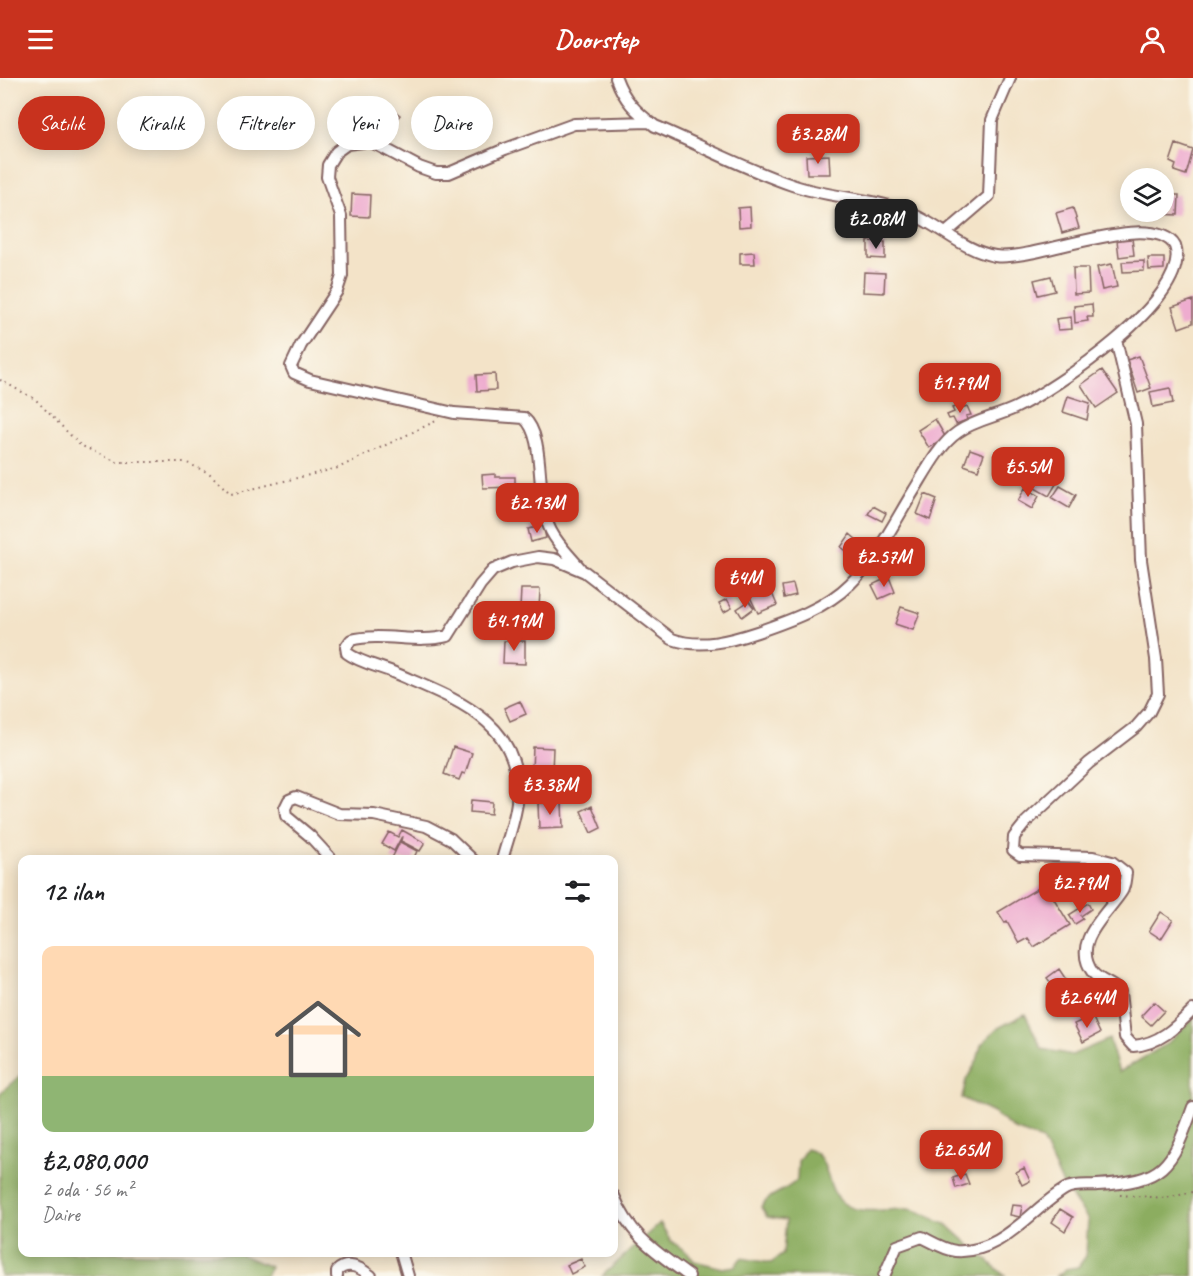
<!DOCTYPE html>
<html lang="tr">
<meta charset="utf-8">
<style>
body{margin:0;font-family:Caveat,sans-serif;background:#f2f2f2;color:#202124;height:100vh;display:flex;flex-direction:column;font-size:22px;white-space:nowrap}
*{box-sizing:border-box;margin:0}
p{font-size:20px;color:#757577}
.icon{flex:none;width:33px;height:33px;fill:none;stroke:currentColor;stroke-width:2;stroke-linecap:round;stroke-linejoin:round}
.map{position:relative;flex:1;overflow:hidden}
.drawer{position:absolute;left:18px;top:777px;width:600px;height:402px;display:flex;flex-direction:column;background:#fff;border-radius:12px;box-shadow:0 3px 15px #0003}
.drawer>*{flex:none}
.top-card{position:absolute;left:18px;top:18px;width:600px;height:54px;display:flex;gap:12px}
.fabs{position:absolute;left:1120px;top:90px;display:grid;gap:12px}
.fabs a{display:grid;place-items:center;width:54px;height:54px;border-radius:50%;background:#fff;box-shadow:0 3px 15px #0003;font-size:30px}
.price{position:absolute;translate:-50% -51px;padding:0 14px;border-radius:12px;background:#c8321e;color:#fff;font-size:20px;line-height:39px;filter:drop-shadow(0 2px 3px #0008)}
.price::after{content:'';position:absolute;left:50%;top:36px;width:18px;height:14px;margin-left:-9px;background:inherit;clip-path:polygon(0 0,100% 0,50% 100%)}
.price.active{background:#222;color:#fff}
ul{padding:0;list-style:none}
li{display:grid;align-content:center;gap:12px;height:318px;padding:0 24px}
li span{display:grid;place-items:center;height:186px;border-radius:12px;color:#555}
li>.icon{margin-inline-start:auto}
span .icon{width:108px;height:108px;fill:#fffc;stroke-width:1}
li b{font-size:26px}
h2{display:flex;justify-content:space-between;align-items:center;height:72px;padding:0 24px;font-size:26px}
.tag{padding:0 21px;border-radius:27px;background:#fff;box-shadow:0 3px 15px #0003;font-size:21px;line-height:54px}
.tag.active{background:#c8321e;color:#fff}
header{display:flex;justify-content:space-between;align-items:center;height:78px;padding:0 24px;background:#c8321e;color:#fff;font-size:27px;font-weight:700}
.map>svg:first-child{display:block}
</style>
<header><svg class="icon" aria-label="menu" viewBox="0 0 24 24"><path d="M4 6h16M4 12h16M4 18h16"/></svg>Doorstep<svg class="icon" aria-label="person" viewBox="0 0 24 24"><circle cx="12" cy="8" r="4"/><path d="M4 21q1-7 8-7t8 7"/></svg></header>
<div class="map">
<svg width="1193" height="1198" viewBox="0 0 1193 1198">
<rect width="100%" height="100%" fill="#fbf7ec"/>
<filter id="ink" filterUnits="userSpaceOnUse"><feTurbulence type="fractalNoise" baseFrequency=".0167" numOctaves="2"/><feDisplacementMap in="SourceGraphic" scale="12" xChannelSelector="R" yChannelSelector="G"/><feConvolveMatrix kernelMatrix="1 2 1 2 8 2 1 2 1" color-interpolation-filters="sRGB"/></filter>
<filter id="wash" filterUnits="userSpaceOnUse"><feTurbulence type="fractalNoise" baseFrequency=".008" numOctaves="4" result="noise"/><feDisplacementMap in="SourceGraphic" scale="24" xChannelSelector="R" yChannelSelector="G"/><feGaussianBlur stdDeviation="1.35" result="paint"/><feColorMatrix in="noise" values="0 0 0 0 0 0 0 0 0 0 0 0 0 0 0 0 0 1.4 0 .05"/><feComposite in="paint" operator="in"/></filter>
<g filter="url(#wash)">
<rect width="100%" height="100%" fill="#f3e3c8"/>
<!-- forest -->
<path fill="#8cad61" stroke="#6b6646" stroke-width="1.5" d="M1025,936l17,35 30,6 37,-16 10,33 48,-28 26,-26v258h-136l9,-7 12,-2 8,-11 2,-37 -25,-34 -21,-45 -27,-10 -22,-17 -31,-15 4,-18 11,-19 4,-16 15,-16z
M22,996v178l216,1 32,14 -4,9h-266v-183z
M806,1071c26,5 17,39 37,54 17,13 45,5 65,6 15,1 23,11 38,15l59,52h-403l58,-53 11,18 17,12 6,8 29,7 12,-2 6,-8 30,5 12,-9 3,-34 -19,-3 -6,-10c11,-16 23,-14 36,-27l1,-19z"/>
<g id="blocks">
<!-- building -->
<path fill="#eeaccf" d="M385,25l15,12 -5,6 -17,-9z
M1176,66l17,6 -7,25 -12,-4 2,-6 -6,-3z
M829,77l1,19h-23l-1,-18z
M352,116l18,1 -1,22 -18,-1z
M1164,117h15l-1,20 -21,-1v-2h7z
M750,129l1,19 -12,1 -1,-19z
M1073,130l6,20 -17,5 -6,-20z
M1132,160l2,17 -15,2 -2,-17z
M868,163l17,1v17l-17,-1z
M754,174l1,12h-15v-11z
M1148,180h16v11l-15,1z
M1144,183v10l-21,1 -1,-10z
M1112,186l5,23 -15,3 -5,-23z
M1073,190h15l1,25 -15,1z
M864,194l21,1 -1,20 -21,-1z
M1051,198l4,15 -17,4 -4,-15z
M1193,222v23l-14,5 -7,-21z
M1092,226l1,13h-6l1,4 -13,2 -1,-17z
M1071,239l1,12 -14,1 -2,-11z
M1139,278l12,32 -13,5 -11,-33z
M1102,292l16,23 -22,15 -15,-23z
M495,296l1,16 -19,1 -1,-16z
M1170,310l3,15 -20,4 -3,-15z
M1068,318l22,7 -3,17 -24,-8z
M963,326l-1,4 5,-2 4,9 -5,1 1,4 -11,4 -3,-6 -4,1 -2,-4 7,-3 -2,-4z
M935,341l11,19 -17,10 -11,-18z
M970,371l14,5 -6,16 -14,-5z
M1046,386l16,10 -13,22 -16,-9z
M495,396v3h20v10l-32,1 -1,-13z
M1060,408l16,9 -7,13 -17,-10z
M1025,410l14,8 -7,13 -14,-8z
M925,416l12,5 -7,21 -13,-6z
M533,421l6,12 -12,7 -7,-12z
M873,428l13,7 -4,8 -14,-7z
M543,448l3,12 -15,4 -3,-13z
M850,456l7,6 -9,12 -7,-5z
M889,499l6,15 -16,7 -7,-14z
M793,506l3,11 -12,3 -2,-12z
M521,511h19l-1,21 -19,-1z
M763,513l3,5 6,-3 5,12 -19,8 -8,-16z
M727,521l5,9 -8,4 -5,-9z
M749,523l5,7 -12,9 -5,-8z
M901,529l19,6 -7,17 -18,-6z
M504,563h21v23l-22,-1z
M520,623l6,13 -16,7 -6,-13z
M453,669l19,6 -7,21 -3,-1 -3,7 -15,-6z
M533,669l20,1 -1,24 -20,-2z
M471,722l21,2 -1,12 -21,-2z
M562,724l1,26 -24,1 -1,-26z
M592,728l9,22 -10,5 -10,-22z
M402,752l23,13 -5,8 -19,-10 1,-5 -8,15 -12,-7 7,-12 9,5z
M400,764l17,9 -4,9h-22z
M1045,806l25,41 -36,22 -6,-9 -9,5 -12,-22 -2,2 -7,-11z
M1088,825l3,6 -10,7 2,3 -8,5 -6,-9z
M1161,834l12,8 -12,19 -12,-8z
M1059,891l10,15 -11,8 -11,-14z
M1154,924l10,9 -13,14 -10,-9z
M1092,938l8,17 -17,9 -9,-18z
M1024,1090l6,13 -8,4 -6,-13z
M965,1096l4,10 -13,4 -3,-10z
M1012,1127l10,1 -2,11 -10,-2z
M1060,1131l13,8 -8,14 -13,-9z
M581,1181l4,8 -14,7 -4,-9z"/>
</g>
</g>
<g filter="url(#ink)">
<use href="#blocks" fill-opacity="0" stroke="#856462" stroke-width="1.5"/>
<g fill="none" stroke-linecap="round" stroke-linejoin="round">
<defs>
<path id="street" d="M947,154l42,-36 3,-76 18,-42
M1117,266l19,80 5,136 15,99 2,35 -9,18 -13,15 -47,36 -63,59 -12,15 -1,13 7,5 73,2 19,5 14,11c-1,6 -1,13 -4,18 -15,24 -52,51 -29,82 7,8 20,11 27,19l5,45 8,9c26,-2 42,-18 60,-36
M580,490c-10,-12 -22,-23 -29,-37 -17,-32 -4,-93 -27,-113l-70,-5 -144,-33 -16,-7 -3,-7 10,-21 36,-54 5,-15 -1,-60 -14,-39 1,-12 8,-13 11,-8 23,-3 49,26 17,6h13l56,-24 69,-25 76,-2
M332,782l-22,-24 -24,-20 -1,-8 4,-8 7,-3 43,17 35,1 52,11 25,13 22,21
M502,782c5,-19 13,-39 15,-58 7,-80 -60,-102 -120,-128 -15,-7 -37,-11 -50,-21l-1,-6 5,-7c32,-8 65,4 97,-4l32,-51 13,-15 19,-8 26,-5 16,2 31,13 87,67c28,10 58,2 85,-7 32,-11 69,-24 93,-48 27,-26 44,-61 63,-92 12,-19 26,-47 45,-60 17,-12 38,-15 57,-24 38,-18 178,-110 160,-162 -23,-38 -141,16 -180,10 -32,-5 -58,-33 -88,-44 -38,-15 -78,-14 -115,-27 -47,-16 -92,-40 -137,-59 -19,-14 -31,-26 -39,-48
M614,1118c16,40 41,55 75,80
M401,1174l7,24
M337,1198v-5c11,-11 24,-3 34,5
M884,1198l13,-30 25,-9c10,5 23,13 34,14 46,3 74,-41 109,-62 8,-5 23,-3 32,-4 67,-4 74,-16 96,-78"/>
</defs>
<!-- street casing -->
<use href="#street" stroke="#856462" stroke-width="14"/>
<!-- path -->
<path stroke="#856462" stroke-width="2" stroke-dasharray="1.5 4.5" stroke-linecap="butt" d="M0,302l35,19 45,46 37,17h68l24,11 22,21 107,-26 100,-48
M1120,1117l46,3 27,-6"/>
<!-- street -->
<use href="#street" stroke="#fff" stroke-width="10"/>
</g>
</g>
</svg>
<div class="fabs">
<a><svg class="icon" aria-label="layers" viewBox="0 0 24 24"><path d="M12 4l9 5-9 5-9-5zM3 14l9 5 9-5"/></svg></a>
</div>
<b class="price" style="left:818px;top:87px">₺3.28M</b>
<b class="price active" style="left:876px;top:172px">₺2.08M</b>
<b class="price" style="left:960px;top:336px">₺1.79M</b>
<b class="price" style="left:1028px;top:420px">₺5.5M</b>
<b class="price" style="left:537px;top:456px">₺2.13M</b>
<b class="price" style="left:884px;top:510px">₺2.57M</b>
<b class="price" style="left:745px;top:531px">₺4M</b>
<b class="price" style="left:514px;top:574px">₺4.19M</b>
<b class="price" style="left:550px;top:738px">₺3.38M</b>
<b class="price" style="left:1080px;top:836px">₺2.79M</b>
<b class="price" style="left:1087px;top:951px">₺2.64M</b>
<b class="price" style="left:961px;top:1103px">₺2.65M</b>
<div class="top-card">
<a class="tag active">Satılık</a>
<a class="tag">Kiralık</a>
<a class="tag">Filtreler</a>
<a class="tag">Yeni</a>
<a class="tag">Daire</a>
</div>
<section class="drawer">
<h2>12 ilan<svg class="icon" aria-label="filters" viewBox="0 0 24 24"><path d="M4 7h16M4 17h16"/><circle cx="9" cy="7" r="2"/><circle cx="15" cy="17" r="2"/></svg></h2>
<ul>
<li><span style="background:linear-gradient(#ffd9b3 70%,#8fb573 0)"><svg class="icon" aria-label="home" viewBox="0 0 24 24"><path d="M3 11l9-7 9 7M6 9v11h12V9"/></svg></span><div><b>₺2,080,000</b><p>2 oda · 56 m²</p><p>Daire</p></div></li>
</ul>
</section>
</div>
